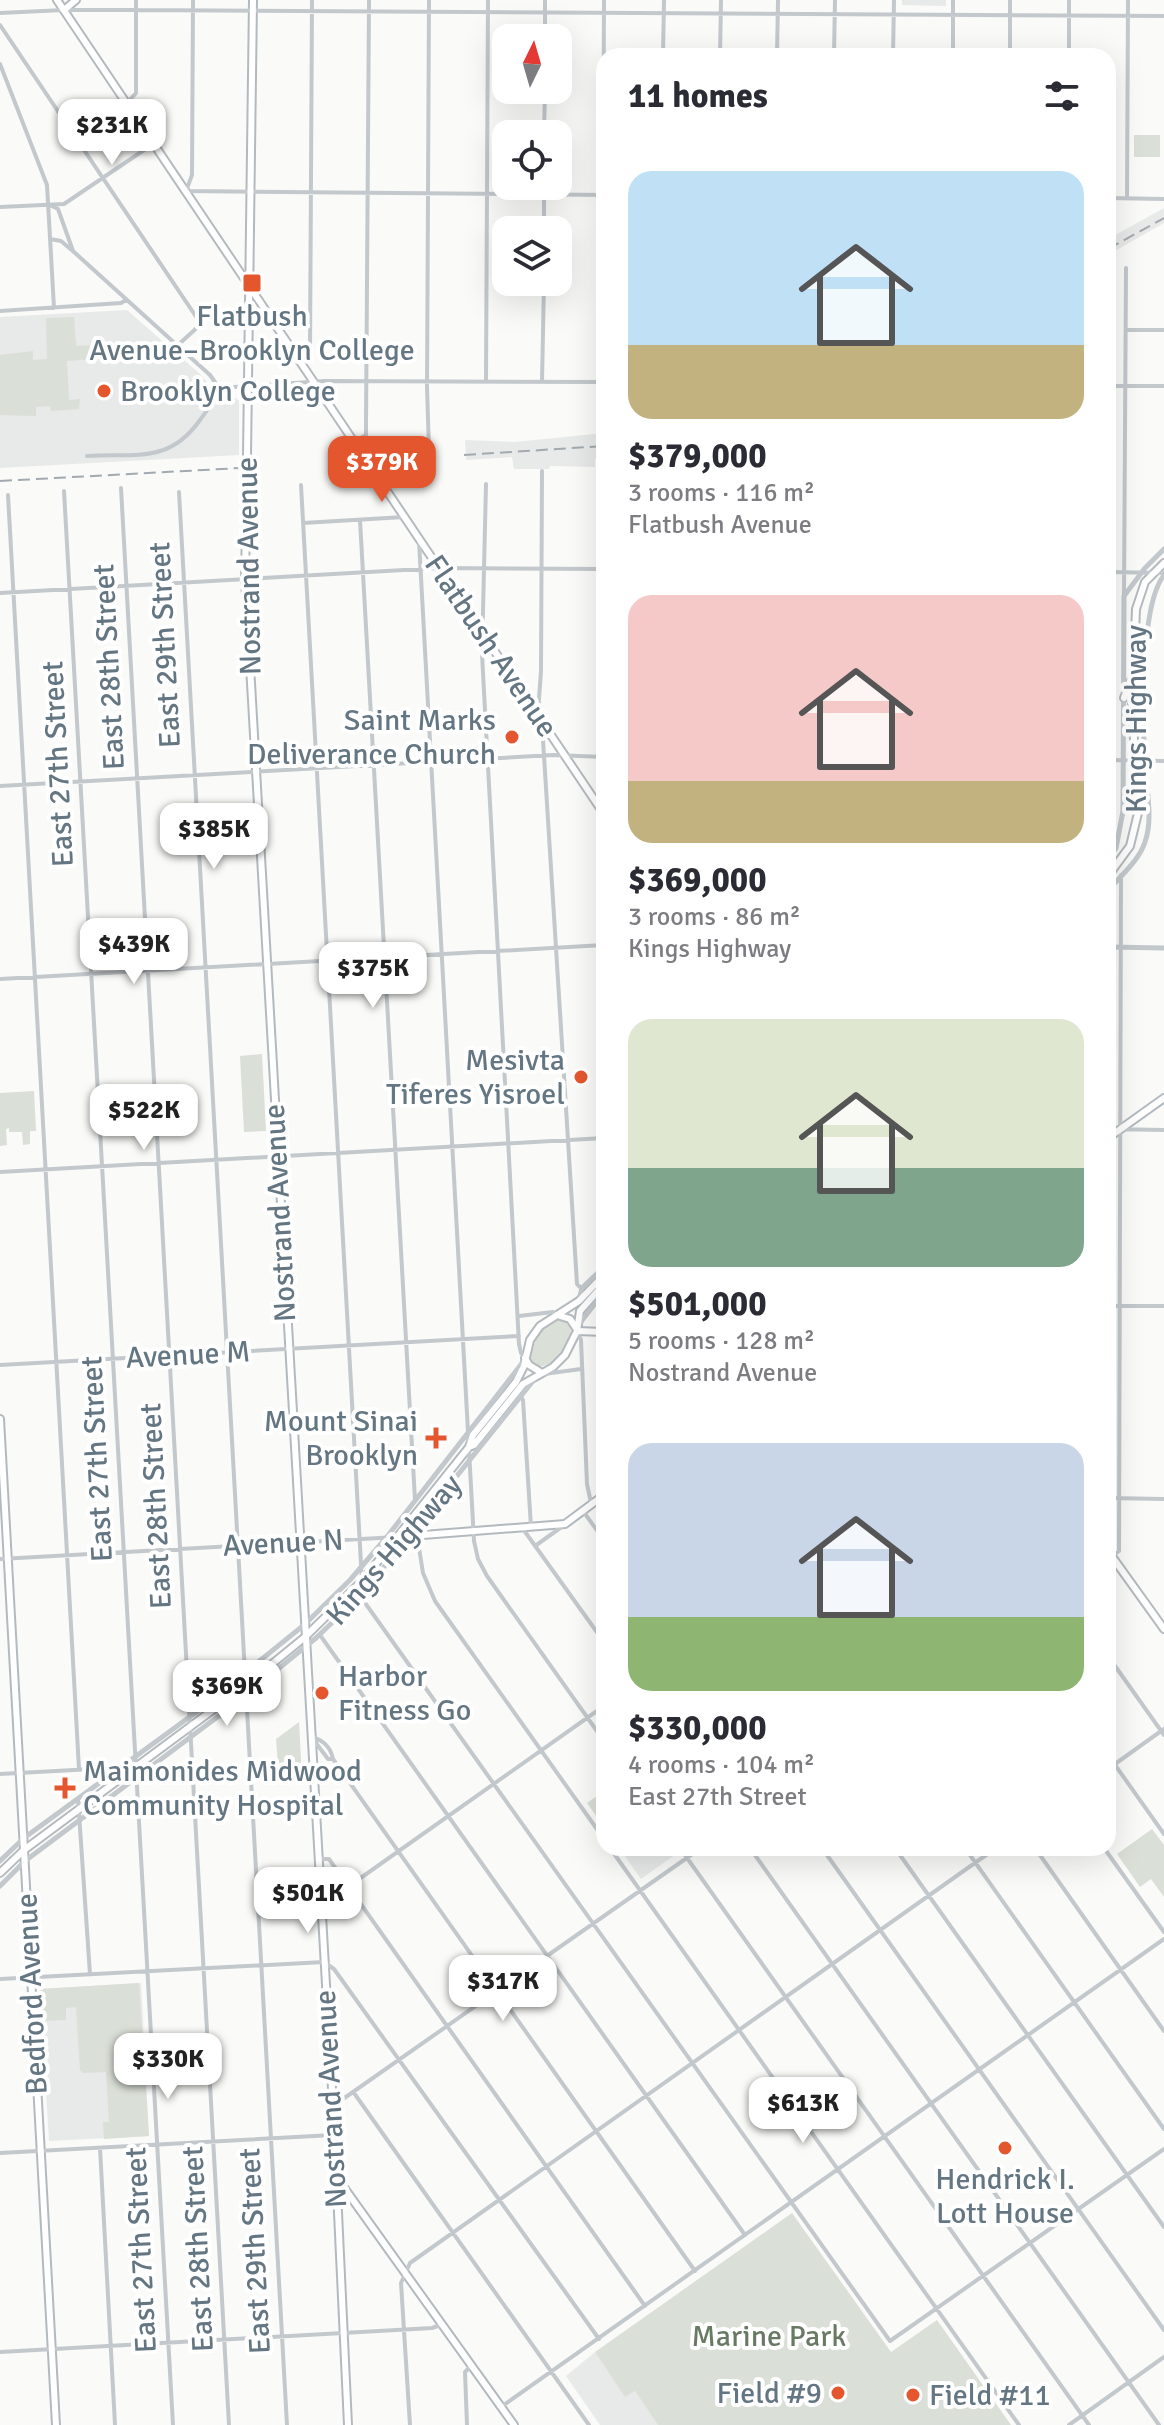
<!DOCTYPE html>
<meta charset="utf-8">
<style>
body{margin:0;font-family:Signika,sans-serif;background:#f2f2f3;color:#2b2b33;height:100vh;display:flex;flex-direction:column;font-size:30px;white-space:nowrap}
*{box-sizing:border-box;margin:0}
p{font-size:26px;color:#7c7c81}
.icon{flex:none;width:44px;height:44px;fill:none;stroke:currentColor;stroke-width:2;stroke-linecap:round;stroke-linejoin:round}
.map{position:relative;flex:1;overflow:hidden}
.sheet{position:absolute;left:596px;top:48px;width:520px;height:1808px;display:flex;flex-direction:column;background:#fff;border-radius:24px;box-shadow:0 8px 32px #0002}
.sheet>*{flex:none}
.needle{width:52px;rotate:5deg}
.tools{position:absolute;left:492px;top:24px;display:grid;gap:16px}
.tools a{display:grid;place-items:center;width:80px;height:80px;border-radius:16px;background:#fff;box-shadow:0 8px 32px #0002;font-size:40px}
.price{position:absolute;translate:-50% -68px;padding:0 18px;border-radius:16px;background:#fff;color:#222;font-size:26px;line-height:52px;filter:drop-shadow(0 2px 4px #0008)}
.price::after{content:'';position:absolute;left:50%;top:48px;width:24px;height:18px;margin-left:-12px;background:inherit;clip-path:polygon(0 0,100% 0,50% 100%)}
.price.on{background:#e4572e;color:#fff}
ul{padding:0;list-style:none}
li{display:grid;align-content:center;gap:16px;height:424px;padding:0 32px}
li span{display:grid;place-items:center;height:248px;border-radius:24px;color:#555}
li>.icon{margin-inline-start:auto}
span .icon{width:144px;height:144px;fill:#fffc;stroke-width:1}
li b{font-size:34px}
h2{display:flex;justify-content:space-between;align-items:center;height:96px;padding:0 32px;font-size:34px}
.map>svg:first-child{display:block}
</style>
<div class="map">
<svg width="1164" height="2425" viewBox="0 0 1164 2425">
<rect width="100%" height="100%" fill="#fafaf8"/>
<!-- built -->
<path fill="#e8e9e9" d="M902,0h44v6l-44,-1z
M1164,208v15l-56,32v-16z
M127,310l73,64 7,8 2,11 23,2 7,6v54l-239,13v-151z
M604,433v25l-9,1v8l-45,-1 -1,3h-35l-2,-12 -46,3 -1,-20 50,2z
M619,1848h53l4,6 -35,25z
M141,1983l8,153 -100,5 -9,-152z
M595,2352l30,44 10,-5 23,34h-58l-34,-49z"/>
<!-- green -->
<path fill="#dadfd7" d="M1134,135h26v22h-26z
M74,317l2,29 16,-1 3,14 -28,2 2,39 11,-1 -1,10 -28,2 -1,-5 -14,1v9l-36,-1v-60l33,-4v9l14,-1 -1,-41z
M262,1054l4,77 -22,1 -4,-76z
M34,1091l2,40h-6v13l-7,1 -1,-13h-13v-4l-3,1 1,16 -7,1v-53z
M561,1319l6,2 4,5c2,19 -15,41 -35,41l-5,-4c-4,-20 11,-38 30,-44z
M299,1722l3,54 -23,1 -3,-38z
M604,1791v36l-17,-24z
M1152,1829l12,16v52l-13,-18 -11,8 -23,-33z
M327,1866l15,20 -10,8 -4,-2z
M139,1983l10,153 -45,3 -1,-17h6l-3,-50 -23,1 -3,-3 -4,-63 -10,1v12l-24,1 -2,-32z
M792,2213l99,139 46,-32 74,105h-353l-23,-34 -10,6 -30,-45z"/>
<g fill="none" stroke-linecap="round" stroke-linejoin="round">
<defs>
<path id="secondary" d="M64,10l12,-10
M247,456l6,-456
M247,473l-2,106 88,1527 15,319
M1108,1138l56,-40
M577,1331l27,1
M0,1419l56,1006
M397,1537l168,-13 39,-29
M335,2175l179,250"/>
<path id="primary" d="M57,0l547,814
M1124,698l6,-16
M1136,723l7,-21
M1108,876l22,-30 8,-33 -6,-110 4,-94 9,-27 19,-19
M557,1315l13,4 6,9
M525,1358l4,7 13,8
M469,1447l4,-12 43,-53 8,-16 6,-26 10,-14 39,-25 25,-26
M1108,1551l56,78
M0,1873l24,-23 221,-164 60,-49 58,-57 106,-133 5,-2 49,-61 30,-17 12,-12 12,-24 3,-20 24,-27"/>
</defs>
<!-- secondary casing -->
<use href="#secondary" stroke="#b3babf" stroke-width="10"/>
<!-- primary casing -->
<use href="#primary" stroke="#b5babe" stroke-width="10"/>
<!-- minor -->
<path stroke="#c3c8cc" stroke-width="4" d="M193,0l-1,175 -6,16 418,4
M0,13l64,-3h72l1028,6
M0,25l201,299 -23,21
M545,38v-38
M663,56l1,-56
M720,56l1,-56
M777,56l1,-56
M834,56l1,-56
M893,56l1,-56
M953,56v-56
M1010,56v-56
M1069,56v-56
M0,64l47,121 7,123
M127,103l9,-10v-93
M544,134l1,-44
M1108,198l56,1
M1127,198l1,-198
M52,206l6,3 15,42
M0,207l64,-3 89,-60
M544,230v-44
M50,239l11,2 13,11 136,123 9,13c-4,13 -12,22 -19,32 -31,44 -64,33 -113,36
M0,311l121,-8 5,-3
M1126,330h38
M299,359l11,-7 2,-352
M486,381l2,-381
M542,382l2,-100
M1108,386h56
M219,388l105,-7 280,1
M602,433l2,-433
M354,442l12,-7v-11l3,-424
M429,451l-2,-64 2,-387
M486,484l-4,170 37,690 2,9 4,5
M301,485l62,1115 527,741 274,-192
M121,488l108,1937
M64,491l109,1934
M179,492l108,1933
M8,495l71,1274
M360,520l55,980
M303,523l101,-6
M419,541l55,1000 4,18 9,17 117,165
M1108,572l56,1
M0,593l439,-25 165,1
M1124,594l2,-326
M538,713l3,-42 1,-200
M542,724l35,560 4,4
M1108,760l56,1
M0,786l553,-31 51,2
M599,806l3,-346
M0,979l604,-34
M1108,1129l56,1
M0,1172l604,-34
M1108,1306h56
M519,1316l34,-4 4,3
M577,1331l4,9 6,144 4,19
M0,1365l519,-29
M544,1374l37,-5
M520,1396l3,4 8,127
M1108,1498l56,1
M583,1511l21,29
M523,1529l81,113
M417,1535l6,38 12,28 169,238
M535,1546l28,-20
M0,1559l397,-22
M1108,1559l11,-8 2,-676
M320,1635l425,600
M1108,1656l56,79
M312,1737c11,3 19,11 21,22l362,512
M313,1739l15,20h5
M1108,1755l56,79
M1108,1769l56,-40
M0,1774l111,-6 6,2
M78,1799l12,175
M610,1848l409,577
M680,1848l409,577
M750,1848l409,577
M822,1848l342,482
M895,1848l269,379
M965,1848l199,281
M1035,1848l129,183
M1104,1848l60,84
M318,1859h11l316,447
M321,1906l283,-200
M0,1979l324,-17 10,7 265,370
M354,2093l235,332
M333,2106l368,-258
M100,2148l15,277
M0,2153l333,-18
M0,2352l432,-24 11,-4
M501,2407l663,-468
M410,2425l-9,-142 9,-20 586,-415
M467,2425l-2,-53 6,-6
M1069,2425l95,-68"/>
<!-- tertiary -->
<path stroke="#c3c8cc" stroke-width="5" d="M1108,859l8,-11 7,-37 1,-215 21,-28 19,-19
M1108,891c12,-15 31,-30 37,-49 8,-22 2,-50 0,-73 -2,-42 -6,-163 19,-194
M1108,947l56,1
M579,1300l3,-12 22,-21
M580,1323l24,-31
M0,1861l24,-23 171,-125 109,-88 46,-45 36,-42 137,-176
M0,1886l25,-25 215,-161 76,-62 47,-45 170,-212"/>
<!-- secondary -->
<use href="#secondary" stroke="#fff" stroke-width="6"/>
<!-- primary -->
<use href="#primary" stroke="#fff" stroke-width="6"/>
<!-- rail -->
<path stroke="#a2aab0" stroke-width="2" stroke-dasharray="12 6" stroke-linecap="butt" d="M1108,249l56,-31
M464,455l140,-9
M0,481l259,-14"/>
<defs>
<path id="secondary-bridge" d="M247,473v-17"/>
</defs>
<!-- secondary-bridge casing -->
<use href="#secondary-bridge" stroke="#b3babf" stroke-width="10" stroke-linecap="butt"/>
<!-- minor-bridge -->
<path stroke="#c3c8cc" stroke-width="4" d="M602,433v27"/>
<!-- secondary-bridge -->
<use href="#secondary-bridge" stroke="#fff" stroke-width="6"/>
</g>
<!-- markers -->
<g fill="#e4572e" stroke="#fff" stroke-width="3">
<rect x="242" y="273" width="20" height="20" rx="4"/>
<circle cx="104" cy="391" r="8"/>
<circle cx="512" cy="737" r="8"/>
<circle cx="581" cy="1077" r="8"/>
<path d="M432 1426h8v8h8v8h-8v8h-8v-8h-8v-8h8z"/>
<circle cx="322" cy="1693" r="8"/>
<path d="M61 1776h8v8h8v8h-8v8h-8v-8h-8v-8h8z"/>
<circle cx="1005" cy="2148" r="8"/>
<circle cx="838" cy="2393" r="8"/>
<circle cx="913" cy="2395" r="8"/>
</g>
<g text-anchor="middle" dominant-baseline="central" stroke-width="8" stroke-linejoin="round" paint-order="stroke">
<!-- poi labels -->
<g font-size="30" fill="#657683" stroke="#fff" text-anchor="start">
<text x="252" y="316" text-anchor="middle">Flatbush<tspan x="252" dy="34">Avenue–Brooklyn College</tspan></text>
<text x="120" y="391">Brooklyn College</text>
<text x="496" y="720" text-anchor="end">Saint Marks<tspan x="496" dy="34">Deliverance Church</tspan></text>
<text x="565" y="1060" text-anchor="end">Mesivta<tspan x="565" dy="34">Tiferes Yisroel</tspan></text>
<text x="418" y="1421" text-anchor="end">Mount Sinai<tspan x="418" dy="34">Brooklyn</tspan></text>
<text x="338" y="1676">Harbor<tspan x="338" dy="34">Fitness Go</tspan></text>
<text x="83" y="1771">Maimonides Midwood<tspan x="83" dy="34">Community Hospital</tspan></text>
<text x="1005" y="2179" text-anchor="middle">Hendrick I.<tspan x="1005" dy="34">Lott House</tspan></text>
<text x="822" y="2393" text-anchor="end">Field #9</text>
<text x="929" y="2395">Field #11</text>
</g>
<!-- street labels -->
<g font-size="30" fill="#657683" stroke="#fff">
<text transform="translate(249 566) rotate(-91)">Nostrand Avenue</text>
<text transform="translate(165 645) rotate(-93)">East 29th Street</text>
<text transform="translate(491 646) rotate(56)">Flatbush Avenue</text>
<text transform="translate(109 667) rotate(-93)">East 28th Street</text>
<text transform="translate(1136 719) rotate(-90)">Kings Highway</text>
<text transform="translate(58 764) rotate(-93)">East 27th Street</text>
<text transform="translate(280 1213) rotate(-93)">Nostrand Avenue</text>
<text transform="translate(188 1355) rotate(-3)">Avenue M</text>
<text transform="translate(97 1459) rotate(-93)">East 27th Street</text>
<text transform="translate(156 1506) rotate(-93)">East 28th Street</text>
<text transform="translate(283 1543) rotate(-3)">Avenue N</text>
<text transform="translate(394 1550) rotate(-49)">Kings Highway</text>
<text transform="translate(32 1994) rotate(-93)">Bedford Avenue</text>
<text transform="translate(331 2099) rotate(-93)">Nostrand Avenue</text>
<text transform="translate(198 2249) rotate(-93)">East 28th Street</text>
<text transform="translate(141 2250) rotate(-93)">East 27th Street</text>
<text transform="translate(255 2251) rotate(-93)">East 29th Street</text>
</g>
<!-- park labels -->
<g font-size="30" fill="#687a64" stroke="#fff">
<text x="769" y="2336">Marine Park</text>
</g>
</g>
</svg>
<div class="tools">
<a><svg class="needle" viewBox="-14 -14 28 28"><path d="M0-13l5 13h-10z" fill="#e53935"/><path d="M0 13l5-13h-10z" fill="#7c7c81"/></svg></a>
<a><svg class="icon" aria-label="locate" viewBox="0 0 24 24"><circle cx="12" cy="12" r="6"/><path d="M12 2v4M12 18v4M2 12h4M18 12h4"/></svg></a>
<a><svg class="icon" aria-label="layers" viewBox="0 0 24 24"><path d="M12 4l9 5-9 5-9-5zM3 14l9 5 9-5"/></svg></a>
</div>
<b class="price" style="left:112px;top:167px">$231K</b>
<b class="price on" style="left:382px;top:504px">$379K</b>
<b class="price" style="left:214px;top:871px">$385K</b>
<b class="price" style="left:134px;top:986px">$439K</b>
<b class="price" style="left:373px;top:1010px">$375K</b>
<b class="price" style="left:144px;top:1152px">$522K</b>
<b class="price" style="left:227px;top:1728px">$369K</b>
<b class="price" style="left:308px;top:1935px">$501K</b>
<b class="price" style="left:503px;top:2023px">$317K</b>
<b class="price" style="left:168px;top:2101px">$330K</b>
<b class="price" style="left:803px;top:2145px">$613K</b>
<section class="sheet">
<h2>11 homes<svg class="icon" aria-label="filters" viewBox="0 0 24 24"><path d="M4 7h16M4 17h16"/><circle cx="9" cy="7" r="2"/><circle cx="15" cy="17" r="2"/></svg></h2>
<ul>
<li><span style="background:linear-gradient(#bfe0f5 70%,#c2b280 0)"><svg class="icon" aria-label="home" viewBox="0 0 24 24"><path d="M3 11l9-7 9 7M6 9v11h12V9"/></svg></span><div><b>$379,000</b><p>3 rooms · 116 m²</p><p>Flatbush Avenue</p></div></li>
<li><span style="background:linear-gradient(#f6c9c9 75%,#c2b280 0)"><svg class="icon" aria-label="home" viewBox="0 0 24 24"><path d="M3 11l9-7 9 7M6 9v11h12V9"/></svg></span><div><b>$369,000</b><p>3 rooms · 86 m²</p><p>Kings Highway</p></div></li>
<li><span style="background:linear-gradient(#dfe7d0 60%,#7fa58c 0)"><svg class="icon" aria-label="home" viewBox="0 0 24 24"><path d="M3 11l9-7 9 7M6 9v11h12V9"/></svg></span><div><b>$501,000</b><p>5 rooms · 128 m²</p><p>Nostrand Avenue</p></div></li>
<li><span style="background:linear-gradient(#c9d6e8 70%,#8fb573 0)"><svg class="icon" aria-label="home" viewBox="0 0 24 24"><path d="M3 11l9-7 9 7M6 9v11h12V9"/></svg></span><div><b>$330,000</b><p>4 rooms · 104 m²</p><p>East 27th Street</p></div></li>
</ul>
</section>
</div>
